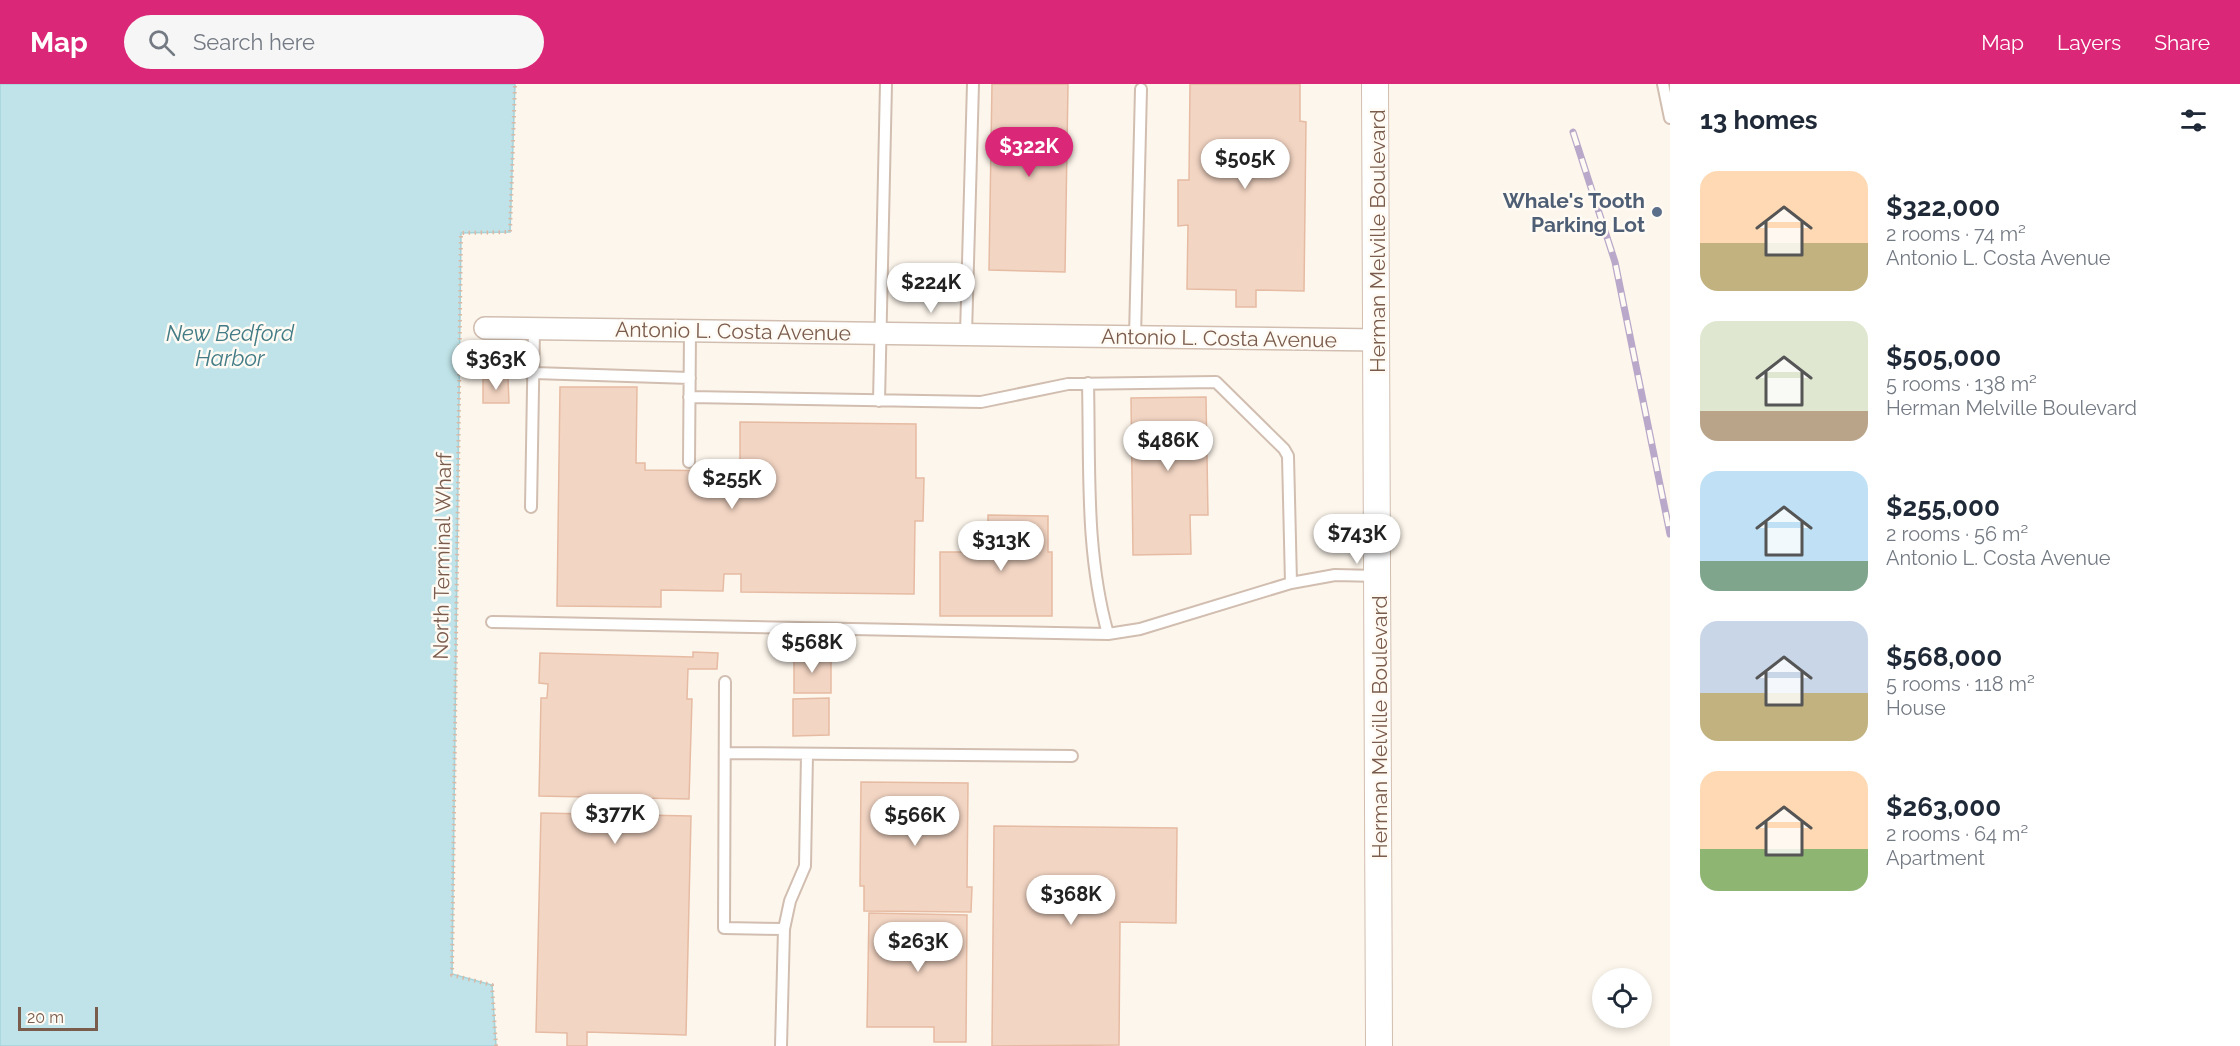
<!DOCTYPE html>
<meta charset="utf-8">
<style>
body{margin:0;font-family:Raleway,sans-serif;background:#f6f6f7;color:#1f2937;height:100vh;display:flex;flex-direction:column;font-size:22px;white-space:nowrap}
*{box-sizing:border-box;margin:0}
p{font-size:20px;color:#747a83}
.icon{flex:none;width:33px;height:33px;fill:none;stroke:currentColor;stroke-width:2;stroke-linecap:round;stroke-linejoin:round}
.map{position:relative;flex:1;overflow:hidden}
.sheet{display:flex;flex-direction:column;background:#fff;width:570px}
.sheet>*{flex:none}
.buttons{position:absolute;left:1592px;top:884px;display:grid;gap:12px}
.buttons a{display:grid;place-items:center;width:60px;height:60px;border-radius:50%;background:#fff;box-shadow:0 3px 9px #0003;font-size:30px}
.scale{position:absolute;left:18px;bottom:15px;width:80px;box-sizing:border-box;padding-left:6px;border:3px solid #7a5c4d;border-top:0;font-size:16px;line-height:21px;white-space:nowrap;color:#7a5c4d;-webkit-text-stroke:4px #fffaf3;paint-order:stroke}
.price{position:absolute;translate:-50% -51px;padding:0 14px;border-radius:21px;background:#fff;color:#222;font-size:20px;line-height:39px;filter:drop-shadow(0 2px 3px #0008)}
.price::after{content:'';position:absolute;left:50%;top:36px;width:18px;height:14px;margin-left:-9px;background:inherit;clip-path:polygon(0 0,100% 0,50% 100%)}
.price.selected{background:#db2777;color:#fff}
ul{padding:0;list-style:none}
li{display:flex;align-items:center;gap:18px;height:150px;padding:0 30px}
li span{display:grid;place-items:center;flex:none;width:168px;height:120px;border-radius:18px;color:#555}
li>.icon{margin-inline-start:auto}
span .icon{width:72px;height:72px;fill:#fffc;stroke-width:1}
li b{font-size:26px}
h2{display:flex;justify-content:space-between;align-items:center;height:72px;padding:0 30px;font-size:26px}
header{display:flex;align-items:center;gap:36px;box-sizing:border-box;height:84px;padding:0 30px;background:#db2777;color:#fff}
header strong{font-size:28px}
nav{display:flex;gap:33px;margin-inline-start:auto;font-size:21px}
.search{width:420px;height:54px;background:#f6f6f7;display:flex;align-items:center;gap:15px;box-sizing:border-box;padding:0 21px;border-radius:33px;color:#747a83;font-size:22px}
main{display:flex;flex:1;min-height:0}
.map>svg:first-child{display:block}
</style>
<header>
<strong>Map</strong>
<div class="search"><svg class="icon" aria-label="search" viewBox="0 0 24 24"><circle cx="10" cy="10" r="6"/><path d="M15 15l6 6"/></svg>Search here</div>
<nav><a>Map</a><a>Layers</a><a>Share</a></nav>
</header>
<main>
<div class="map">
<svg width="1670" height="962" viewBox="0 0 1670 962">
<rect width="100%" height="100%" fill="#fdf6ec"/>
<!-- water -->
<path fill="#bfe3e8" stroke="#a5d3da" stroke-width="1.5" d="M0,0h515l-5,148 -49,1 -9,741 40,11 4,61h-496z"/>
<!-- building -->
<path fill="#f3d5c3" stroke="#e6bba3" stroke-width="1.5" d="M992,0h76l-3,188 -76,-2z
M1190,0h110v37l6,1 -2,169 -48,-1v17h-20v-17l-49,-1 1,-64 -10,1v-46h11z
M508,294l1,25h-26v-24z
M560,303h77l-1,76h9v7l95,1v-49l176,2v54h8l-1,43h-8l-1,73 -173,-2v-18h-17l-1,17 -62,-1v17l-104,-1z
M1206,313l2,118h-18l1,39 -58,1 -2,-157z
M988,431l60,1v36h4v64h-112v-64h48z
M693,568l25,1 -1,16h-29l-1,30h5l-3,100 -48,-1v17l50,1 -5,219 -99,-3v14h-20v-13l-31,-1 5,-219 47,1v-17l-49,-1 2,-98h6l1,-14 -9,-1 1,-30 153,4z
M794,571h37v38h-37z
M829,614v37l-36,1v-37z
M861,698l107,1 -1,104h5l-1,25 -107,-1v-25h-4z
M994,742l183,2 -1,95 -56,-1 -1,123 -127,1z
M869,829l98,2 -1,127h-32v-15h-67z"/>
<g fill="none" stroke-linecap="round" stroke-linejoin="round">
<defs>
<path id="service" d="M1663,0l7,34
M966,250l7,-250
M1135,253l6,-248
M534,289l156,5
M1088,299c2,84 -3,169 20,251
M879,317l7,-317
M689,378l1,-131
M531,423l3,-178
M1291,499l44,-8 43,1
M492,538l616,12 32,-5 151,-46 -3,-127 -4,-7 -68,-67 -148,2 -87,18 -292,-5
M725,598l-1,246 60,1
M725,669l347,3
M781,962l3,-117 6,-28 15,-35 2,-112"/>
<path id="minor" d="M485,244l892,12"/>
<path id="tertiary" d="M1375,0l4,962"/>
</defs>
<!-- service casing -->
<use href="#service" stroke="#d1beb0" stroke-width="14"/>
<!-- minor casing -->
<use href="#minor" stroke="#d1beb0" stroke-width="24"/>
<!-- tertiary casing -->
<use href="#tertiary" stroke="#d1beb0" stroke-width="28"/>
<!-- path -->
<path stroke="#d9b8a5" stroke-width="4" stroke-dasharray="1.5 4.5" stroke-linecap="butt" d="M496,962l-4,-61 -40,-10 9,-742 49,-1 5,-148"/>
<!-- service -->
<use href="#service" stroke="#fff" stroke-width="10"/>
<!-- minor -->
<use href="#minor" stroke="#fff" stroke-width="21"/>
<!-- tertiary -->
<use href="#tertiary" stroke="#fff" stroke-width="26"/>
<defs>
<path id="rail" d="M1573,48l42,130 55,272"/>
</defs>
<!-- rail casing -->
<use href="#rail" stroke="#b9a8c9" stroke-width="7"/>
<!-- rail -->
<use href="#rail" stroke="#fffaf3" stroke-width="4.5" stroke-dasharray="14" stroke-linecap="butt"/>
</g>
<!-- markers -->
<circle fill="#5c6f8a" stroke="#fffaf3" stroke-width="2" cx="1657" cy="128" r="6"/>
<g text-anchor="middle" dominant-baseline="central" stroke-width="5" stroke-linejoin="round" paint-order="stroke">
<!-- service labels -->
<g font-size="21" font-weight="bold" fill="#4e5e75" stroke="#fffaf3" text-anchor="end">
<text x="1645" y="116">Whale's Tooth<tspan x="1645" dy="24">Parking Lot</tspan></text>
</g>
<!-- street labels -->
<g font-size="21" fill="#7a5c4d" stroke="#fffaf3">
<text transform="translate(1377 157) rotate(-90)">Herman Melville Boulevard</text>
<text transform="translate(733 247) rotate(1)">Antonio L. Costa Avenue</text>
<text transform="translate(1219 254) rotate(1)">Antonio L. Costa Avenue</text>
<text transform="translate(442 472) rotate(-89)">North Terminal Wharf</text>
<text transform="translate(1379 643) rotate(-90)">Herman Melville Boulevard</text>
</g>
<!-- water labels -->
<g font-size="22" font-style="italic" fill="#437c86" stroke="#fffaf3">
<text x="230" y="249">New Bedford<tspan x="230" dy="25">Harbor</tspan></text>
</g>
</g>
</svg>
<div class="buttons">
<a><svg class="icon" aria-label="locate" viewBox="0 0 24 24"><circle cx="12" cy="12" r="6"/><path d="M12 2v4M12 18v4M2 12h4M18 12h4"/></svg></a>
</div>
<div class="scale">20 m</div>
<b class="price selected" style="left:1029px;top:94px">$322K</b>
<b class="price" style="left:1245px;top:106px">$505K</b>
<b class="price" style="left:931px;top:230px">$224K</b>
<b class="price" style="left:496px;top:307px">$363K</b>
<b class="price" style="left:1168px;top:388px">$486K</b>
<b class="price" style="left:732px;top:426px">$255K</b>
<b class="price" style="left:1357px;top:481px">$743K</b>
<b class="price" style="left:1001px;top:488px">$313K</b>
<b class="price" style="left:812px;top:590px">$568K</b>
<b class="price" style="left:615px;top:761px">$377K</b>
<b class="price" style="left:915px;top:763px">$566K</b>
<b class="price" style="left:1071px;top:842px">$368K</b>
<b class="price" style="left:918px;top:889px">$263K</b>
</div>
<section class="sheet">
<h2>13 homes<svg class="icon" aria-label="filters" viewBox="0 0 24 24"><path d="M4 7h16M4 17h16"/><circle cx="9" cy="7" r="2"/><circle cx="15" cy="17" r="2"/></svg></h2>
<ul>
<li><span style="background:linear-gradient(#ffd9b3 60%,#c2b280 0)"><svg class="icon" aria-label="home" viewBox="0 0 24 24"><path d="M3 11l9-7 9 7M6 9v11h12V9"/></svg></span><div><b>$322,000</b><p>2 rooms · 74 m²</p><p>Antonio L. Costa Avenue</p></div></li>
<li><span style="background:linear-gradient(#dfe7d0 75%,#b9a48a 0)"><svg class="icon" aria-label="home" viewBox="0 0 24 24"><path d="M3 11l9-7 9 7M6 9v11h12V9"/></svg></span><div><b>$505,000</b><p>5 rooms · 138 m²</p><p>Herman Melville Boulevard</p></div></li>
<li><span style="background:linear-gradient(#bfe0f5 75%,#7fa58c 0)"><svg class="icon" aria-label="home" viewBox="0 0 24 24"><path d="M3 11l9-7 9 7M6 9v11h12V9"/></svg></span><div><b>$255,000</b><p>2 rooms · 56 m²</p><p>Antonio L. Costa Avenue</p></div></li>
<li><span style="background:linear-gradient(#c9d6e8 60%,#c2b280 0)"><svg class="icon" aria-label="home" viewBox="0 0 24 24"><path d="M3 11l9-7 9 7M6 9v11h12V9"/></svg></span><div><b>$568,000</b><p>5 rooms · 118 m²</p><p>House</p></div></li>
<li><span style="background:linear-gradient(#ffd9b3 65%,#8fb573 0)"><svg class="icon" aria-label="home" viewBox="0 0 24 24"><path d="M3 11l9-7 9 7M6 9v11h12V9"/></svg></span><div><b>$263,000</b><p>2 rooms · 64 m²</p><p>Apartment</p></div></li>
</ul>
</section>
</main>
